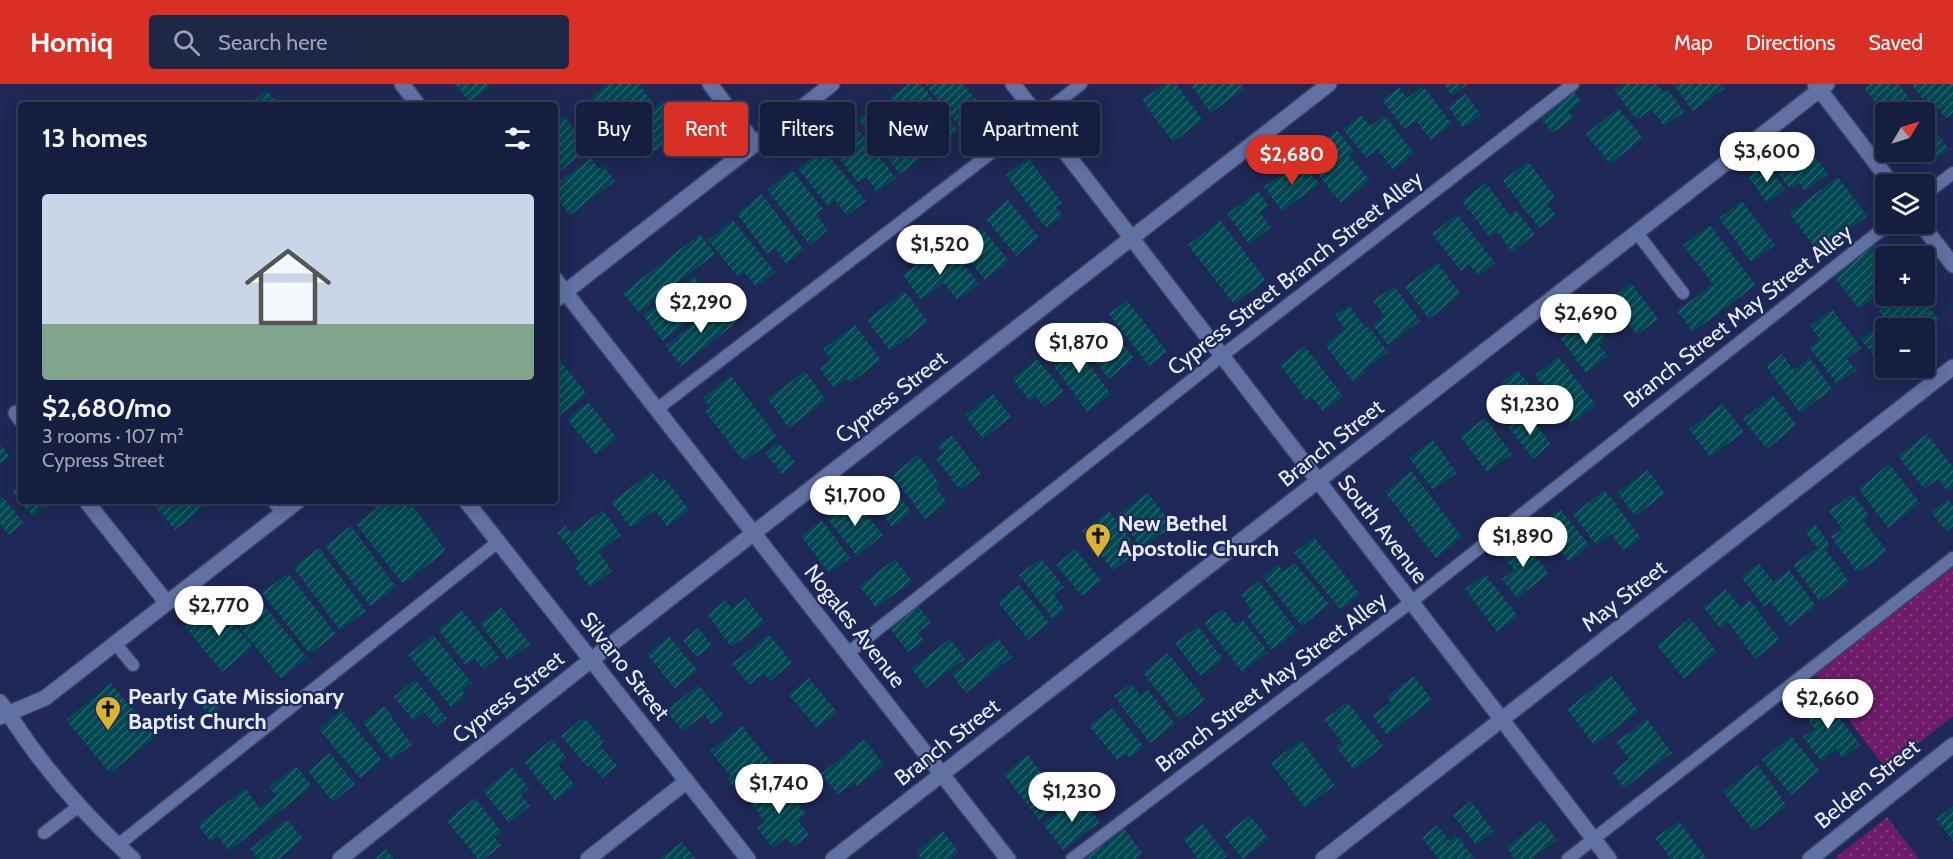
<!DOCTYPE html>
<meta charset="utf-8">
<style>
body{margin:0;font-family:Cabin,sans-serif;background:#1f2747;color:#f1f3f6;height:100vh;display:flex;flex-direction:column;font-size:22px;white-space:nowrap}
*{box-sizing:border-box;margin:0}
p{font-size:20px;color:#9ea2b1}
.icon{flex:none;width:33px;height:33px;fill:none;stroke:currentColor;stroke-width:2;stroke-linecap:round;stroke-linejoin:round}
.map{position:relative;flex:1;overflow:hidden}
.drawer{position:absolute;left:18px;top:18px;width:540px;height:402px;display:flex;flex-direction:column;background:#161e40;border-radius:6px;box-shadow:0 3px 15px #0003,0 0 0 2px #353c59}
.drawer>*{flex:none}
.top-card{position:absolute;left:576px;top:18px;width:570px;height:54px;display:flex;gap:12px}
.needle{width:39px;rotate:52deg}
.buttons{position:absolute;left:1875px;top:18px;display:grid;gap:12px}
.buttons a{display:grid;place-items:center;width:60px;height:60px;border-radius:6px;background:#161e40;box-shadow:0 3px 15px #0003,0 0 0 2px #353c59;font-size:30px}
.price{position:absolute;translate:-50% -51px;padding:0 14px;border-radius:21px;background:#fff;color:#222;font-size:20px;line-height:39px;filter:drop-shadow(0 2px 3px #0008)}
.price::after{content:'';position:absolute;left:50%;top:36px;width:18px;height:14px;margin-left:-9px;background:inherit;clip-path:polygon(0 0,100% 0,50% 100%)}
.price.active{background:#d93025;color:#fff}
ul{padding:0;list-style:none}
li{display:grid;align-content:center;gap:12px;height:318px;padding:0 24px}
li+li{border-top:2px solid #353c59}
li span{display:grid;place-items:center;height:186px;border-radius:6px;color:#555}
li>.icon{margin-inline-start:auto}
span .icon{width:108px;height:108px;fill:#fffc;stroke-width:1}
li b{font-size:26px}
h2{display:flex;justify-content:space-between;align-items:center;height:72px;padding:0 24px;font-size:26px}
.tag{padding:0 21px;border-radius:6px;background:#161e40;box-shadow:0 3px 15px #0003,0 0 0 2px #353c59;font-size:21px;line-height:54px}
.tag.active{background:#d93025;color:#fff}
header{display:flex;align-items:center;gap:36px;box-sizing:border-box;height:84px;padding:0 30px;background:#d93025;color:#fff}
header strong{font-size:28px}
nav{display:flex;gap:33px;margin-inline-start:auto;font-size:21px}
.search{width:420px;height:54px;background:#1f2747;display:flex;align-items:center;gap:15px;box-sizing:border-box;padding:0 21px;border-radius:6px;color:#9ea2b1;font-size:22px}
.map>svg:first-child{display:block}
</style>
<header>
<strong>Homiq</strong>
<div class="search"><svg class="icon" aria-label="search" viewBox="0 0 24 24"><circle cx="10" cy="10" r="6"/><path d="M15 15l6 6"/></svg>Search here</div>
<nav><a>Map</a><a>Directions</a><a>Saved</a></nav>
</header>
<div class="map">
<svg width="1953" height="775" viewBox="0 0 1953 775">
<defs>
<pattern id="park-dots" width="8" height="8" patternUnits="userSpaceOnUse" patternTransform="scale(1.5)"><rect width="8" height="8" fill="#6e1c69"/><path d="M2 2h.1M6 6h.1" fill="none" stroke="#833d80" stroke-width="1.8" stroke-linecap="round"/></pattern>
<pattern id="building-hatch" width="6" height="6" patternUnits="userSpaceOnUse" patternTransform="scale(1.5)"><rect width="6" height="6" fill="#004751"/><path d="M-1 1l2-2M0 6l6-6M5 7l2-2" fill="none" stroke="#25626b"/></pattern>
</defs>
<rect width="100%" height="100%" fill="#1e2856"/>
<!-- park -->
<path fill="url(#park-dots)" d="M1953,479v153l-67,53 -74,-98z
M1887,733l32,42h-85z"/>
<!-- building -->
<path fill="url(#building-hatch)" d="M455,0h37l-22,19z
M608,0h31l14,19 -38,28 -25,-33z
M908,0h13l37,46 -27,21 -42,-53z
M925,0h38l25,30 -23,19z
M1164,0h12l27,36 -30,22 -31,-42z
M1190,0h51l3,5 -33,24z
M1444,0h24l-16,12z
M1622,0h35l7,9 4,-3 16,22 -20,14 -13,-17 -14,11 -23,-30z
M1673,0h49l3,4 -32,23z
M1869,0h30l15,21 -10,7h-18v5l-22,-29z
M1911,0h42v29l-7,5 -12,-15 -5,4z
M1423,2l29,38 -21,16 -15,-19 -12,8 -22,-29 17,-12 8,10z
M1571,4l11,14 -13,10 5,6 -22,15 -13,-18z
M266,6l13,15h-31z
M1466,10l15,21 -18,13 -15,-21z
M884,16l30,39 -6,5 11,15 -19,15 -42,-55z
M663,17l22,28 -39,30 -22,-28z
M1618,24l25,30 -33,26 -24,-30z
M1361,31l10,11 13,-11 30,38 -21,17 -16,-21 -11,9 -23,-29z
M564,32l25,33 -34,26v-53z
M854,40l42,54 -19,14 -11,-15 -8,6 -30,-39z
M1924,40l11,13 3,-2 11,14 -21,17 -11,-14h7z
M1337,46l17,21 -5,4 21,25 -29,23 -24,-30 13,-10 -13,-17z
M1800,54l28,36 -23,17 -6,-8 -9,6 -14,-19 10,-7 -7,-9z
M823,65l43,52 -19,15 -12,-16 -7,6 -30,-37z
M591,74l8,11 4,-3 12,15 -45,34 -15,-20v-10z
M1028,74l34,45 -6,4 6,9 -16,12 -40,-53z
M1301,76l18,24 -37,27 -18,-24z
M1528,77l27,36 -8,7 9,11 -17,13 -36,-47z
M1766,80l19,25 -18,14 -18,-26z
M792,86l31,39 -7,5 12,16 -18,15 -43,-55z
M1838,93l29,39 -49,36 -29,-39z
M1486,99l24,32 6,-5 19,24 -23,18 -15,-20 -7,6 -28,-37z
M1258,107l11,15 -9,6 11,15 -22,17 -22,-30z
M762,110l42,56 -18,14 -11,-16 -8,6 -30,-40z
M1008,116l31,37 -23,19 -30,-37z
M1742,117l33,44 -24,17 -32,-44z
M1457,130l38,49 -16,13 -10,-12 -8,7 -29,-37z
M733,136l42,52 -19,15 -12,-15 -6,5 -30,-37z
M1220,136l46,60 -32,24 -46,-59z
M1710,141l46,60 -63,47 -16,-21 36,-27 -30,-39z
M982,144l27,33 -24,19 -26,-33z
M700,150l15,20 -76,59 -16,-20z
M1875,157l13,15h-2v6l-11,9 11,13v5l-27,20 -27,-35z
M941,162l14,19 6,-4 18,23 -22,16 -13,-17 -23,17 -18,-25z
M1437,178l24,32 -32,25 -24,-32z
M694,192l20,26 -51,39 -20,-26z
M1631,199l27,36 -21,16 -12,-17 -13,9 -14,-19z
M1394,202l26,35 -32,24 -15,-20 12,-9 -12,-15z
M905,207l23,31 -38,29 -23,-31z
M1899,212h20l20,23 -15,12v-3h-31l-14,-17z
M1127,216l40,52 -18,14 -40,-52z
M720,218l17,20 -56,44 -16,-20z
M1349,221l17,23 3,-1 19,25 -25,18 2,2 -12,10 -28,-37 20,-16 -10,-14z
M1832,225l29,39 -14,11 9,11 -19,14 -28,-37 10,-9 -9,-12z
M1591,233l16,22 -8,6 9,11 -22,17 -25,-34z
M1102,235l32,39 -25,21 -31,-40z
M1884,237l5,7h-3v33l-5,4 -20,-26z
M855,241l26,35 -31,23 -4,-5 -12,10 -14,-19 11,-9 -8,-11z
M1067,251l44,59 -24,18 -34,-47 5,-4 -9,-12z
M1305,262l38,50 -20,16 -11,-15 -5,4 -27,-36z
M1782,270l12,16 16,-12 22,31 -32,24 -34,-47z
M557,273l30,37 -32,25v-61z
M1559,273l37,48 -24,18 -37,-48z
M1037,275l27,32 -20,16 -9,-11 -5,5 -18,-22z
M1518,286l21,28 -25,19 -17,-22 9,-7 -4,-6z
M805,287l21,29 -37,28 -22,-29z
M731,292l46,61 -33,25 -39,-51 5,-3 -7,-10z
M993,310l18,23 -28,22 -18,-24z
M1773,311l24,30 -30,24 -24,-30z
M588,318l29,36 -21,17 -29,-36z
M1723,320l21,28 -34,25 -21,-28z
M1526,329l25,31 -18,15 -25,-32z
M1485,334l27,36 -25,18 -27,-36z
M1927,350l26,33v19l-6,5 -9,-12 -14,10 -26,-33z
M952,351l29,39 -21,16 -24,-31 8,-6 -6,-7z
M1433,356l24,33 -24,17 -24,-32z
M778,358l18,21 -14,11 -17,-21z
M0,360l10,13 -10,7z
M918,371l22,29 -4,4 11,14 -22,17 -33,-44z
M1889,380l31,39 -32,25 -29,-39z
M1648,386l17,24 -30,22 -18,-24z
M1411,387l51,66 -26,21 -51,-66z
M652,388l8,10 5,-4 24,32 -22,17 -12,-17 -24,18 -20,-26z
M880,390l31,37 -19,16 -30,-37z
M21,399v18h24l2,3 -14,12 -21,-25z
M1605,406l36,48 -17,13 -13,-17 -15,11 -23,-31z
M1148,409l25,33 -32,21 -24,-32z
M1852,410l17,21 -6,5 24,31 -29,22 -27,-36 11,-8 -13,-18z
M3,413l21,26 -15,12 -9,-12v-24z
M853,414l30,37 -26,21 -30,-38z
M1948,415l5,7v20l-7,5 -15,-19z
M151,417h60l-36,29z
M375,417h34l37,50 -43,33 -47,-60 20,-15 -5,-6z
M1560,425l29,36 -20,17 -9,-11 -10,7 -13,-17 18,-16 -6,-8z
M603,426l18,25 -22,17 13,19 -22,16 -16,-20 6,-5 -23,-29 9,-7 5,7z
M1109,427l30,39 -26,21 -31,-40z
M822,436l28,38 -21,15 -28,-37z
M1815,440l15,21 -5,4 24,32 -29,21 -27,-37 24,-17 -12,-16z
M351,442l45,61 -26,19 -45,-60z
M1521,452l28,38 -32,24 -15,-19 12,-9 -14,-18z
M1314,453l46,57 -19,16 -47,-57z
M319,464l47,63 -26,19 -47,-63z
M1075,465l26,31 -19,16 -26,-31z
M1041,474l23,29 -10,8 11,14 -12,10 -34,-44z
M895,475l17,22 -36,27 -17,-22z
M1295,479l34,41 -27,22 -39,-49 15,-13 6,7z
M1759,479l14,19 16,-12 27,36 -27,20 -19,-24 -6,5 -23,-30z
M288,489l48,61 -26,20 -48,-61z
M1485,490l33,42 -21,16 -32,-43z
M1259,497l38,50 -25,19 -25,-34 6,-5 -12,-16z
M1019,501l30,38 -21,17 -30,-38z
M1726,505l14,18 10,-7 30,40 -25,19 -27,-37 -8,6 -17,-21z
M258,514l49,60 -26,21 -51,-64 15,-12 3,4z
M746,514l19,24 -34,25 -24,-33 19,-14 6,8z
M217,518l36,45 -31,25 -37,-45z
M917,520l14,19 -13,10 6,7 -16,12 -20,-26z
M501,523l29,37 -22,17 -28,-38z
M1223,525l13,16 7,-5 25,32 -26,20 -38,-49z
M462,526l37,47 -16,13 -8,-11 -9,6 -28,-36z
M1690,534l27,34 -33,27 -27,-34z
M1198,542l25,33 -23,17 -25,-33z
M698,544l14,17 -15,12 -14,-16z
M769,550l23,29 -22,18 -6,-8 -15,12 -17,-21z
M433,551l39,48 -10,7 4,5 -15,12 -43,-52z
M669,552l28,34 -22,19 -28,-35z
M998,554l14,19 -46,36 -15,-19z
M950,555l15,20 -39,29 -15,-20z
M1168,569l37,47 -25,20 -37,-47z
M1611,591l27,36 -44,34 -27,-36z
M1414,592l18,24 -45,35 -15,-19 19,-14 -5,-5z
M809,594l28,34 -20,16 -28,-33z
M415,595l32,39 -11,9 -12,-15 -10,9 -20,-24z
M111,599l44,54 -45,36 -44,-53z
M1131,599l10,13 7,-6 27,34 -25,19 -36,-47z
M698,601l26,30 -12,10 -8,-10 -21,16 -17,-20z
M211,608l11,14 -12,10 -11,-14z
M1822,610l38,51 -18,13 -6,-9 -15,12 -18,-24 12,-8 -14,-19z
M1347,618l36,44 -29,24 -18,-23 6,-5 -18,-22z
M384,622l28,39 -21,15 -28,-38z
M1112,624l32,39 -14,11 -4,-5 -9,7 -28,-34z
M341,626l41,50 -22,18 -41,-49z
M584,633l20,24 -4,4 17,21 -15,12 -12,-14 -3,3 -26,-31z
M1647,635l25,34 -48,35 -12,-16 17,-13 -13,-17z
M742,642l30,37 -35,28 -10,-12 4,-3 -21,-25z
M1791,652l29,35 -29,24 -29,-35z
M552,655l15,19 -9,7 17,20 -20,16 -31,-39z
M864,655l20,26 -27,21 -3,-4 -16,12 -17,-20z
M1301,656l34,45 -30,23 -34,-45z
M330,669l25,31 -22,18 -25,-31z
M1028,671l30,39 -9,7 6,6 -16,13 -35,-46z
M1758,681l29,41 -34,25 -30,-40z
M296,682l16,20 -83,65 -11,-15 -7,6 -13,-17 47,-37 15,20 16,-12 -7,-9z
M512,683l17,21 -8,7 9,11 -21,17 -26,-32z
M778,694l28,36 -8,6 11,15 -16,12 -7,-9 -13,10 -16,-20 8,-6 -16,-22z
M1080,712l20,26 -37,28 -20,-26z
M475,714l27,34 -7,6 6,8 -17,13h-6l-31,-38z
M1471,717l23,30 -18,14 -23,-30z
M1953,722v35l-17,-22z
M1250,731l19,24 -26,20 -19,-23z
M287,735l16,20 -24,20h-21l-8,-10z
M1542,736l15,20 -26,19h-16l-9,-12z
M1679,737l28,38h-36l-16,-21z
M1203,740l24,32 -4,3h-25l-15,-20z
M1437,741l13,16 6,-6 19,24h-36l-17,-21z
M1123,743l19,26 -7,6h-54z
M943,747l16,21 -10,7h-28l-5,-7z
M682,758l14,17h-36z
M386,765l8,10h-20z"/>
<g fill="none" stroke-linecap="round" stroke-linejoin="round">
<defs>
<path id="lane" d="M1924,111l29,-22
M1637,149l46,60
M657,325l424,-325
M273,417l9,12
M115,559l18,22
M848,569l375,-298 350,-271
M44,749l35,-27
M118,761l380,-303
M1072,775l339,-257 478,-378
M1568,775l385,-301"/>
<path id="street" d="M402,0l16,21
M710,0l45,60
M1013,0l596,775
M1815,0l77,100
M1921,140l32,41
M555,195l453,580
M16,329l5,7
M86,417l81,102
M466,417l282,358
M0,618c11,15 21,31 32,46 30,41 64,78 101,111
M340,775l251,-199 738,-576
M588,775l99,-78
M833,775l994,-775
M1323,775l630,-492
M1810,775l143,-114"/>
<path id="secondary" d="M555,216l277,-216
M0,633l45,-19 253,-197"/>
</defs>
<!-- lane casing -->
<use href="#lane" stroke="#3a4065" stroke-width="15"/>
<!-- street casing -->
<use href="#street" stroke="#3a4065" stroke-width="18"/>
<!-- secondary casing -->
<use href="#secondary" stroke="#3a4065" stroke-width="18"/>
<!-- lane -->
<use href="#lane" stroke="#6171a4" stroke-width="12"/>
<!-- street -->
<use href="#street" stroke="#6171a4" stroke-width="15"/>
<!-- secondary -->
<use href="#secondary" stroke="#6171a4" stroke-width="15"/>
</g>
<!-- icons -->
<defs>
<symbol id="church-pin" viewBox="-11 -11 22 30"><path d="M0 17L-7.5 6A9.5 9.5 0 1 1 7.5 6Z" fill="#dab333" stroke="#1e2856"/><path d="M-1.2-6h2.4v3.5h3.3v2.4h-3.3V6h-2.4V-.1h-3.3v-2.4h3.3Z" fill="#111"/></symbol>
</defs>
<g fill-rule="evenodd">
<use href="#church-pin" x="1083" y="437" width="30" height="40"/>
<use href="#church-pin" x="93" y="610" width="30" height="40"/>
</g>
<g text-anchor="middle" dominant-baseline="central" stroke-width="4.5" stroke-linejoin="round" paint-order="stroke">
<!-- street labels -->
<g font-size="22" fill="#e7edff" stroke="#1e2856">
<text transform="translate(1295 189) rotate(-38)">Cypress Street Branch Street Alley</text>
<text transform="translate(1738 232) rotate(-38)">Branch Street May Street Alley</text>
<text transform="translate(891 313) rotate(-38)">Cypress Street</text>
<text transform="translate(1331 359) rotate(-38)">Branch Street</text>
<text transform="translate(1383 445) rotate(52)">South Avenue</text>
<text transform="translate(1624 512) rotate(-38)">May Street</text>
<text transform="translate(855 542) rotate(52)">Nogales Avenue</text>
<text transform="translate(625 582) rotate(52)">Silvano Street</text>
<text transform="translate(1271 598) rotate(-37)">Branch Street May Street Alley</text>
<text transform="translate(508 613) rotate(-38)">Cypress Street</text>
<text transform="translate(947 658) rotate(-38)">Branch Street</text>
<text transform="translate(1867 700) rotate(-39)">Belden Street</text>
</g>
<!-- poi labels -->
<g font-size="22" font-weight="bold" fill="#e7edff" stroke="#1e2856" text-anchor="start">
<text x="1118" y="439">New Bethel<tspan x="1118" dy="25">Apostolic Church</tspan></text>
<text x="128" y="612">Pearly Gate Missionary<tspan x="128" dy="25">Baptist Church</tspan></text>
</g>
</g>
</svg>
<div class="buttons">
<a><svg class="needle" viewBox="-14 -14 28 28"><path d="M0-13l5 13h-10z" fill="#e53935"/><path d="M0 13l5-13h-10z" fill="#9ea2b1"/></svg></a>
<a><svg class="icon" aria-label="layers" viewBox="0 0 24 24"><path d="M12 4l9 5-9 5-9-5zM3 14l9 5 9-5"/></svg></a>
<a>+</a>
<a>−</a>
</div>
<b class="price" style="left:1767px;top:99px">$3,600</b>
<b class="price active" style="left:1292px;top:102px">$2,680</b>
<b class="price" style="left:940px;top:192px">$1,520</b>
<b class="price" style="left:701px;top:250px">$2,290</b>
<b class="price" style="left:1586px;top:261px">$2,690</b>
<b class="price" style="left:1079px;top:290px">$1,870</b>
<b class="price" style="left:1530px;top:352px">$1,230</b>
<b class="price" style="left:855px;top:443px">$1,700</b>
<b class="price" style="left:1523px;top:484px">$1,890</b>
<b class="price" style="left:219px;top:553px">$2,770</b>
<b class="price" style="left:1828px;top:646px">$2,660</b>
<b class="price" style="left:779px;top:731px">$1,740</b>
<b class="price" style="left:1072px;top:739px">$1,230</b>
<div class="top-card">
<a class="tag">Buy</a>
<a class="tag active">Rent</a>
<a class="tag">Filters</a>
<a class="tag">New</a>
<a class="tag">Apartment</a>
</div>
<section class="drawer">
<h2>13 homes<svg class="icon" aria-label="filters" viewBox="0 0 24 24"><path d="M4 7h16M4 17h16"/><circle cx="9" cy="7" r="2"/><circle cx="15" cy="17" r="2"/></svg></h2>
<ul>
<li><span style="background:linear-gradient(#c9d6e8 70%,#7fa58c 0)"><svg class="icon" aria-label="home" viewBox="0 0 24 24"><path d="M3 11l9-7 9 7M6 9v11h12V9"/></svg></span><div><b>$2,680/mo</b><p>3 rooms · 107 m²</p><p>Cypress Street</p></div></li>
</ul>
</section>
</div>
